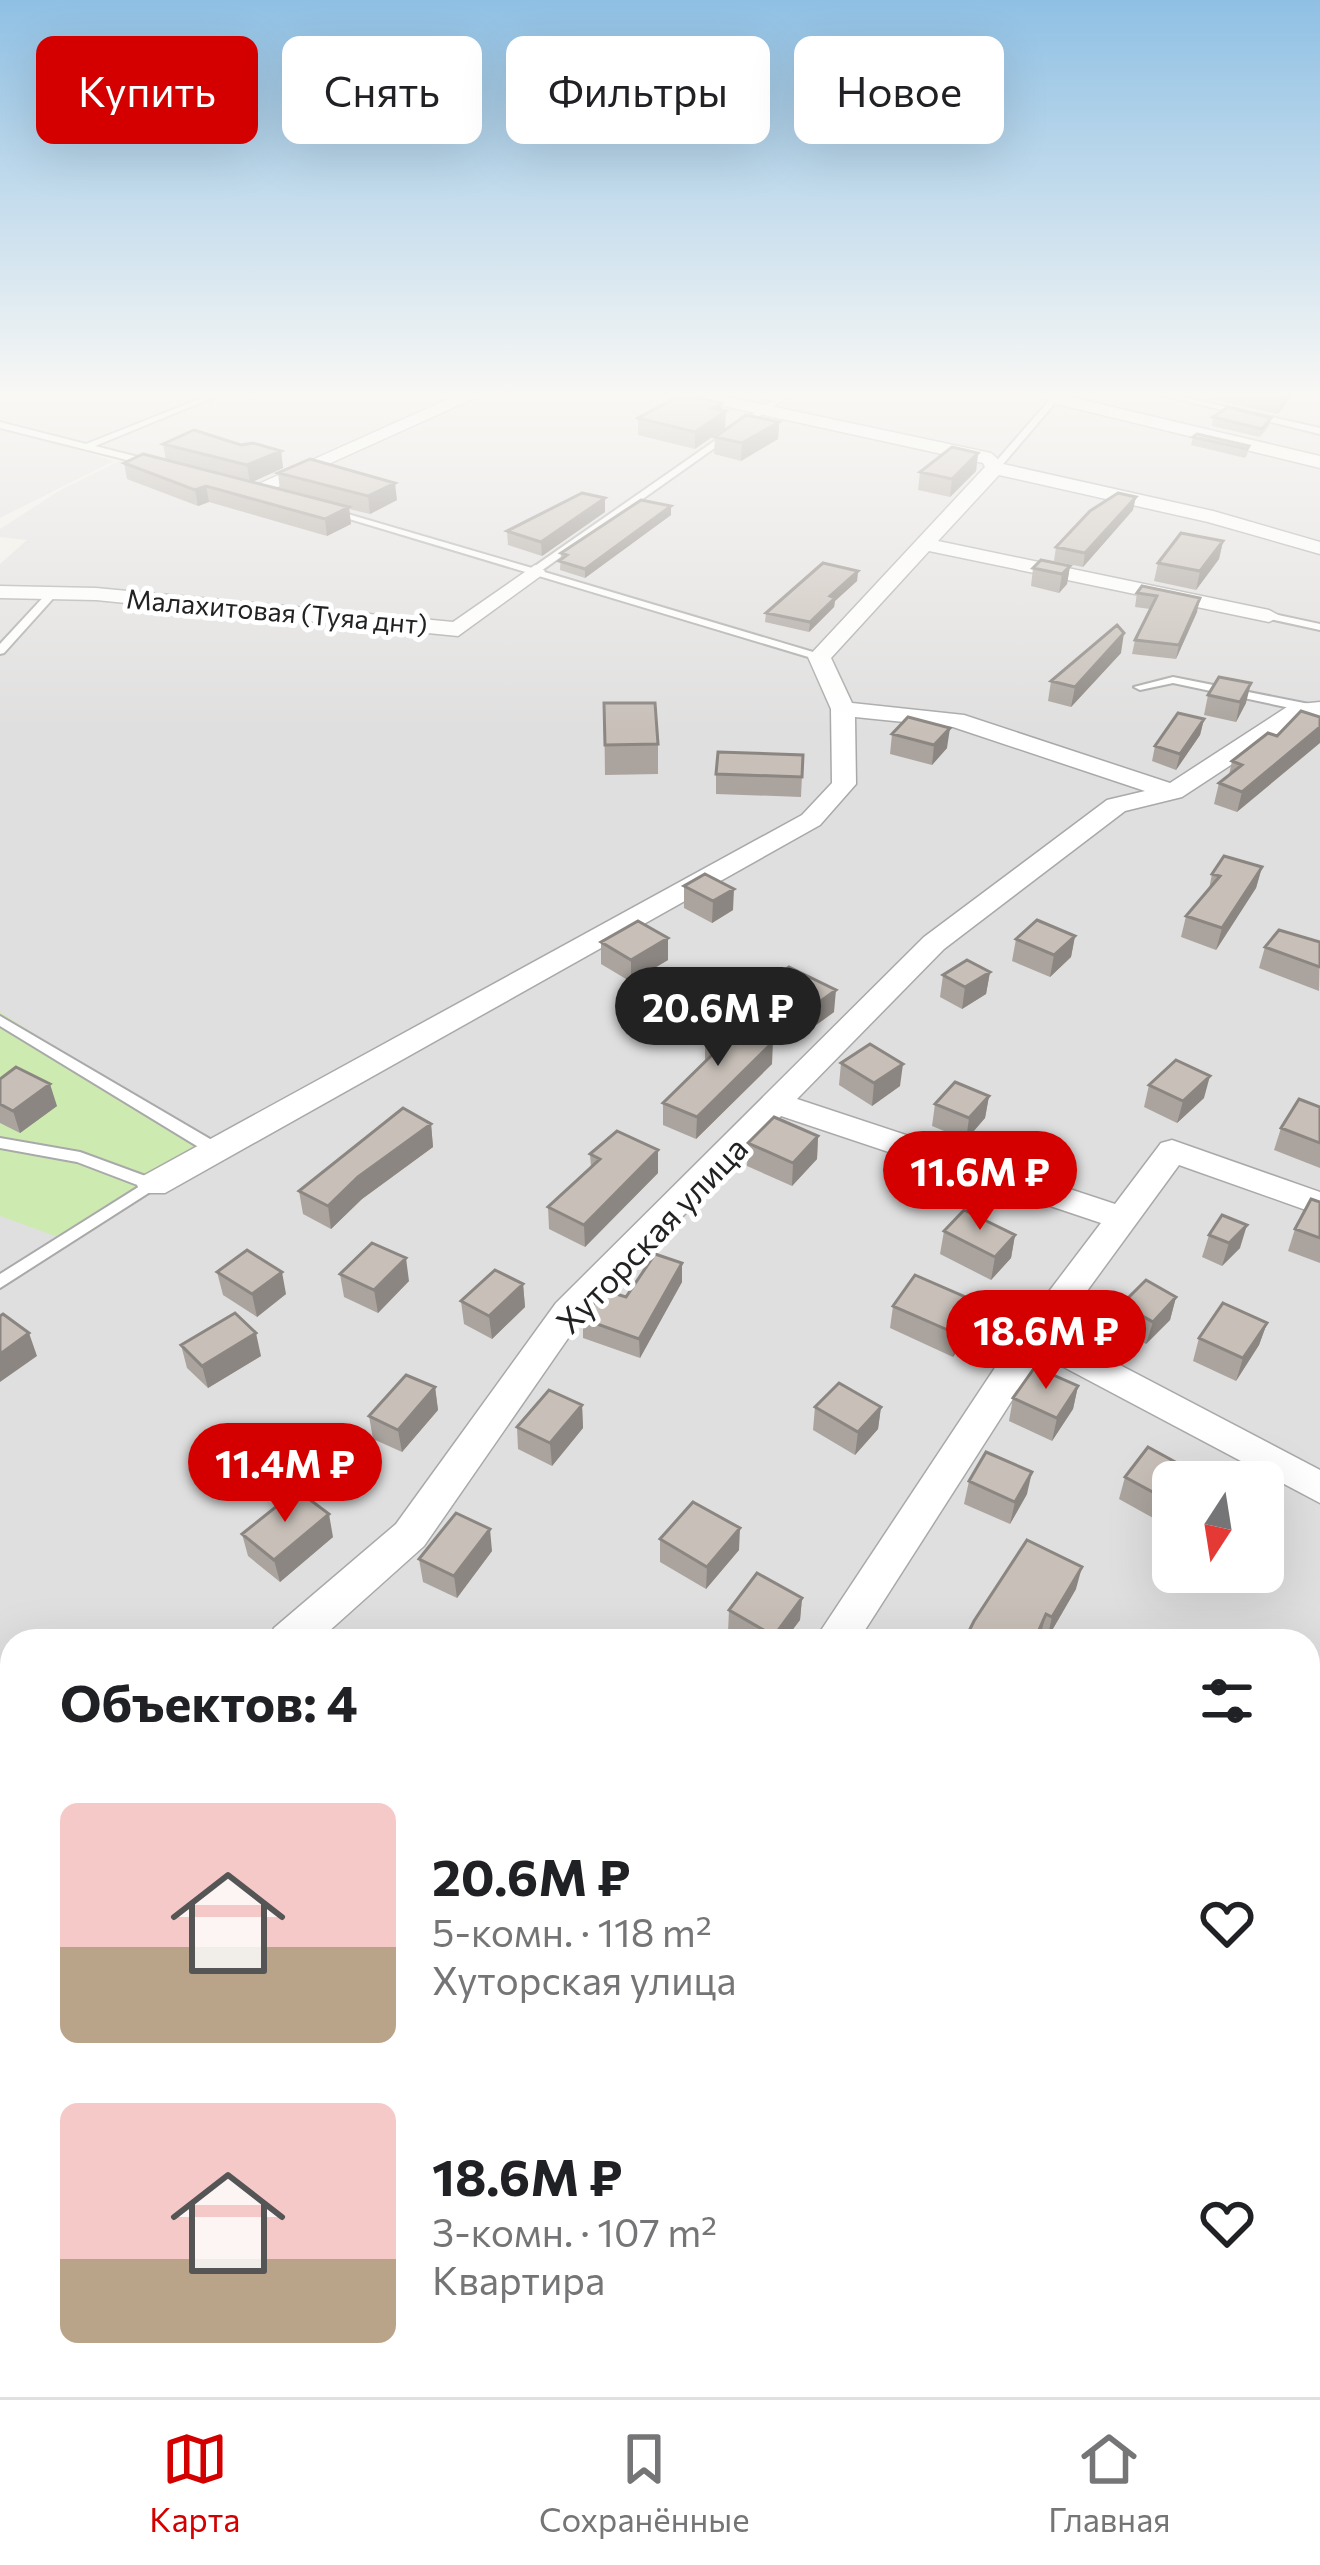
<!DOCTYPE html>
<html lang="ru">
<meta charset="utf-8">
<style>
body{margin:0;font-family:Commissioner,sans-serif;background:#f2f2f2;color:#202124;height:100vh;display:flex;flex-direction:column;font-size:45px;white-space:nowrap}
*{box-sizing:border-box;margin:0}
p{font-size:39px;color:#757577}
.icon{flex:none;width:66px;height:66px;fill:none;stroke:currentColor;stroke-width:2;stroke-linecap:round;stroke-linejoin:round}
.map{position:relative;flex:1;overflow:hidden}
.sheet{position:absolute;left:0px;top:1629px;width:1320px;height:768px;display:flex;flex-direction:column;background:#fff;border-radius:36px 36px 0 0;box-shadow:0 12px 48px #0002}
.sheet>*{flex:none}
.hud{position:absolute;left:36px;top:36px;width:1248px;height:108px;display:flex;gap:24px}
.needle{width:78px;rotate:192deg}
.fabs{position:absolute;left:1152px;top:1461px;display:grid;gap:24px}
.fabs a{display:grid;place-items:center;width:132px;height:132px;border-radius:18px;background:#fff;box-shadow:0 12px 48px #0002;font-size:60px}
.price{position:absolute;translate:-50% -102px;padding:0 27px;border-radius:42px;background:#d40000;color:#fff;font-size:39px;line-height:78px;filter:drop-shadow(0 3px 6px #0008)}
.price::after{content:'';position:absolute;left:50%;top:72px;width:36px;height:27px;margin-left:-18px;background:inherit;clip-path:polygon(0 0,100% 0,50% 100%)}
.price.current{background:#222;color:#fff}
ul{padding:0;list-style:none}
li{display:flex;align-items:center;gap:36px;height:300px;padding:0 60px}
li span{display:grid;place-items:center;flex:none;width:336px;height:240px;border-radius:18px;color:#555}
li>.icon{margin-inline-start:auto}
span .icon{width:144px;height:144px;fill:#fffc;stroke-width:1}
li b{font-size:51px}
h2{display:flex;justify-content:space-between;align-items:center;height:144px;padding:0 60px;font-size:51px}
.pill{padding:0 42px;border-radius:18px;background:#fff;box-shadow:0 12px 48px #0002;font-size:42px;line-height:108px}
.pill.current{background:#d40000;color:#fff}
.tab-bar{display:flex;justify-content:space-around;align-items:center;height:168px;border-top:3px solid #e0e0e0;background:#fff;font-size:33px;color:#757577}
.tab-bar a{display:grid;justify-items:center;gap:6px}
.tab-bar .current{color:#d40000}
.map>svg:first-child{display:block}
</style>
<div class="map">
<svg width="1320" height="2397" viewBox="0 0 1320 2397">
<rect width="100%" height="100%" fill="#f2efe9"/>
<!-- residential -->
<path fill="#e0dfdf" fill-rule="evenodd" d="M0,396h1320v2001h-1320v-1833l27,-24 -27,-3v-8l62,-40 72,-35 -134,-35zM1173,1482h90v90h-90zM12,1641h1296v744h-1296z
M0,430l54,12 60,19 -114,57z"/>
<!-- grass -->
<path fill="#cdebb0" d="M0,1012l216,138 -150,90 -66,-24z"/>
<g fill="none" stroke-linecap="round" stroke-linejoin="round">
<defs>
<path id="lane" d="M207,396h10l-122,50 63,16 2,2 -5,3 -155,-39v-6l86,22z
M779,396h9l-247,175 282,84v4h-8l-489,-147 8,-2 198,58z
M1053,396h8l-63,74h-6v-4z
M1165,396h13l142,32v6z
M49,591l9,2 -54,60 -4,1v-10z
M1269,613l51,11v6l-55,-12v-4z
M1173,677l141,28 6,4 -6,4 -141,-30 -33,7 -6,-3z
M0,1016l222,130 2,4 -2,4h-12l-210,-128z
M0,1138l80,14 79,29 2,4 -161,103v-14l140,-88 -63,-24 -77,-14z"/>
<path id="street" d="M455,396h24l-219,99 -17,-4z
M693,396h30l268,57 12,11 210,47 107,31v12l-112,-32 -209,-47 -61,66 331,69 11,6 -11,6 -340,-71 -98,107 21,45 112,12 206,68 120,-78 30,-3v14l-16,1 -122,80 -57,14 -181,138 -147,150 318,105 46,-61 11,-3 148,52v23l-141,-50 -122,167 263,138v33l-279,-148 -183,286h-44l208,-314 79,-104 -320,-107 -201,205 -156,225 -106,95h-50l6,-13 122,-104 160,-221 368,-366 183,-137 38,-9 -192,-64 -98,-10 1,67 -36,41 -655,368h-24l-4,-8 4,-8 661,-362 30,-32 -1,-74 -23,-52 177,-190 -2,-4 -282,-62z
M1048,396h18l254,60v12l-271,-66z
M535,565l10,6 -3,4 -84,61 -362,-36 -96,-2v-12l96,2 357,34z
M12,1862v51l-12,4v-51z
M1308,1964l12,5v50l-12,-5z
M244,2385h60l-5,12h-60z
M899,2385h57l-5,12h-57z
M1240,2385h67l5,12h-67z"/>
</defs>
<!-- lane casing -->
<use href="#lane" stroke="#a9a9a9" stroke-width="4"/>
<!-- street casing -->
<use href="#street" stroke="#a9a9a9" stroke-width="3"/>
<!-- lane -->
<use href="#lane" fill="#fff" fill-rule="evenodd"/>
<!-- street -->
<use href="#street" fill="#fff" fill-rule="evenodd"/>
</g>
<!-- wall -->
<path fill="#aba49e" d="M1211,396h80l-13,18 -68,-15z
M722,403l-27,46 -57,-14v-17z
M1213,417l58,1 -2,8 -9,11 -48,-11z
M779,422l-1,17 -37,22 -27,-7 1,-17z
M1193,437l56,9 -2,9 -2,3 -54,-13z
M163,444l78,1 40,6 2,17 -32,14 29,8 -2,-17 119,27 -27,14 -21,-5 2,15 -24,12 -118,-34 -11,4 -71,-27 -3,-16 42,-2z
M978,453l-2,18 -26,26 -32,-7 2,-18z
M671,506v9l-86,63 -25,-8 1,-17z
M1133,510l-50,57 -29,-6 2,-14z
M605,512l-63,44 -34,-11 -1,-14z
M1223,541l-4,18 -23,31 -42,-9 4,-18z
M1070,566l-3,18 -8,9 -28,-7 2,-18z
M858,571l-1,10 -22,20 -1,6 -25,25 -44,-10 1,-9z
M1142,586l55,26 -21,47 -44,-5 3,-14 15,-31 -15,-2 2,-14z
M1121,653l-50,54 -23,-6 3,-20z
M1208,695l38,8 -10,19 -32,-7z
M604,703l54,41v30l-53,1z
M1204,719l-4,16 -24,35 -24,-9 3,-15z
M1268,733l-31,79 -23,-8 5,-21 10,-8 3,-14z
M892,734l55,14 -15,17 -42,-11z
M803,755l-2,42 -85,-3v-20z
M1262,867l-6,21 -40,62 -35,-13 5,-21 23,-27 3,-15z
M684,886l49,24 -21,13 -28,-15z
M1075,936l-4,21 -21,20 -38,-16 4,-22z
M668,938v22l-37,22 -30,-18v-22z
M1320,942l-1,49 -60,-23 6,-21z
M990,972l-4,22 -24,15 -22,-12 3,-22z
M767,983l67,29 -22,16 -46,-23z
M705,1044l67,20 -76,75 -33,-14v-22l42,-41z
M841,1063l59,23 -28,20 -33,-21z
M0,1079l57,27 -37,27 -20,-10z
M1149,1085l55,13 -27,25 -33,-16z
M989,1096l-4,22 -19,22 -34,-14 3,-22z
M1320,1107v61l-46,-18 7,-22z
M431,1124l2,23 -71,52 -31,30 -28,-15 -4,-23z
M818,1136l-1,23 -25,27 -45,-20 1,-23z
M590,1154l68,19 -73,74 -36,-18 -1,-22 43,-40z
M1320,1202v61l-32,-12 7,-22z
M944,1231l71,4 -4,23 -20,22 -51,-26z
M1209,1235l31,13 -18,18 -20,-9z
M682,1263v19l-42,76 -57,-20v-19l43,-22z
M217,1272l69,22 -29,23 -34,-22z
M340,1274l69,7 -31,32 -34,-16z
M523,1284l2,23 -33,32 -28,-15 -3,-23z
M1176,1297l-6,23 -24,24 -29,-17 5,-23z
M893,1306l82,19 -22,32 -63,-29z
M1267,1323l-8,22 -23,36 -43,-20 6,-23z
M181,1345l80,11 -53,32 -21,-20z
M1078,1386l-5,23 -21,32 -43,-20 4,-23z
M435,1387l3,23 -36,42 -29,-13 -4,-23z
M582,1405l1,23 -31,38 -34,-17 -1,-22z
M815,1407h66l-3,22 -23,26 -42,-25z
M1125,1477l48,5v42l-2,4 -52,-29z
M969,1481l58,13 -17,30 -46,-20z
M242,1534l91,3 -53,45 -32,-26z
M660,1539l79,11 -33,39 -46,-27z
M492,1551l-35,47 -34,-16 -4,-23z
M1076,1589l-29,50 -6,-3 -2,5h-75z
M802,1598l-2,22 -16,21h-41l-15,-9 1,-22z
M390,2385h35l-9,12h-14z"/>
<!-- shaded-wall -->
<path fill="#8b8681" d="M1283,396h8l-13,18 4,-17z
M722,403l-1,11 5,-3 -1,17 -30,21v-17l17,-24z
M779,422l-1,17 -37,22 1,-18z
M281,451l2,17 -33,15 -3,-18z
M978,453l-2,18 -26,26 2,-18z
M395,483l2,17 -27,14 -2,-18z
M206,486l3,16 -11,4 -3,-16z
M1136,497l-3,13 -50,57 2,-14z
M605,498v14l-63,44 -1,-14z
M671,506v9l-86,63v-9z
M349,507l2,17 -24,12 -2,-17z
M1223,541l-4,18 -23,31 4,-19z
M1070,566l-3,18 -8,9 3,-19z
M858,571l-1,10 -22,20 -1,6 -25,25 1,-10 20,-26z
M1200,598l-3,14 -21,47 3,-14z
M1124,633l-3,20 -50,54 4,-20z
M1251,683l-5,20 -10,19 4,-20z
M1204,719l-4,16 -24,35 4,-16z
M1320,727v16l-83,69 5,-20z
M950,728l-3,20 -15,17 2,-20z
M1262,867l-6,21 -40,62 6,-22z
M734,889l-1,21 -21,13 1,-22z
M1075,936l-4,21 -21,20 4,-22z
M668,938v22l-37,22v-22z
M990,972l-4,22 -24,15 3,-22z
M836,990l-2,22 -22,16 2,-22z
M773,1042l-1,22 -76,75 1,-22z
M903,1064l-3,22 -28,20 2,-23z
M1210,1076l-6,22 -27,25 6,-22z
M50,1084l7,22 -37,27 -7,-22z
M989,1096l-4,22 -19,22 3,-22z
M431,1124l2,23 -71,52 -31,30 -3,-23 30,-29z
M818,1136l-1,23 -25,27 1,-23z
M658,1150v23l-73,74 -1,-22z
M1247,1225l-7,23 -18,18 7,-23z
M1015,1235l-4,23 -20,22 4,-23z
M406,1258l3,23 -31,32 -4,-23z
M682,1263v19l-42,76 -1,-19z
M282,1272l4,22 -29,23 -5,-23z
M523,1284l2,23 -33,32 -3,-23z
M1176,1297l-6,23 -24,24 7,-22z
M979,1303l-4,22 -22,32 4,-23z
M1267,1323l-8,22 -23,36 7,-23z
M29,1333l8,23 -37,26v-28z
M256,1333l5,23 -53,32 -6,-22z
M1078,1386l-5,23 -21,32 5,-23z
M435,1387l3,23 -36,42 -4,-22z
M582,1405l1,23 -31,38 -2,-23z
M881,1407l-3,22 -23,26 3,-23z
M1032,1472l-5,22 -17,30 5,-22z
M329,1514l4,23 -53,45 -6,-22z
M740,1528l-1,22 -33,39 1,-22z
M490,1529l2,22 -35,47 -3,-22z
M1082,1567l-6,22 -29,50 5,-22z
M802,1598l-2,22 -16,21h-10v-5z
M1046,1614l-7,27h-5z
M12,1793v28l-12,8v-28z
M171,2385h21l-9,12h-22z
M409,2385h16l-9,12h-9l-2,-7z"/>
<!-- building -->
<path fill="#c7bfb8" stroke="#8b8681" stroke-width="3" d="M679,396h10l33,7 -10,5 14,3 -31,21 -57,-14z
M1228,407l43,11 -9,11 -49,-12z
M746,415l33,7 -37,21 -27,-6z
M194,430l47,15 12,-2 28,8 -34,14 -84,-21z
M1197,434l52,12 -2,3 -54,-12z
M952,447l26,6 -26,26 -32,-7z
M143,454l206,53 -24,12 -119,-33 -11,4 -71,-27z
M310,459l85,24 -27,13 -90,-23z
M582,493l23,5 -64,44 -34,-11z
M1118,493l18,4 -51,56 -29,-6 34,-36z
M641,500l30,6 -86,63 -26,-8 8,-6 -6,-2z
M1181,533l42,8 -23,30 -42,-8z
M1041,560l29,6 -8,8 -29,-6z
M823,563l35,8 -28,25 5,2 -25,24 -44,-9z
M1142,586l58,12 -21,47 -44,-5 22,-44 -20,-3z
M1117,625l7,8 -49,54 -24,-6z
M1219,677l32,6 -11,19 -32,-7z
M604,703h51l3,41 -53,1z
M1301,711l19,6v10l-78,65 -23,-9 23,-18 -10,-4 36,-28 9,3z
M1178,713l26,6 -24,35 -25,-8z
M908,717l42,11 -16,17 -42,-11z
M718,752l85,3 -1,22 -86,-3z
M1224,856l38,11 -40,61 -36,-12 34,-40 -8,-2z
M705,874l29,15 -21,12 -29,-15z
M1037,920l38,16 -21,19 -38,-16z
M638,921l30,17 -37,22 -30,-18z
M1279,930l41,12v25l-55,-20z
M967,960l23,12 -25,15 -22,-12z
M789,967l47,23 -22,16 -47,-23z
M725,1023l48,19 -76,75 -34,-14 55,-54 -13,-5z
M870,1044l33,20 -29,19 -33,-20z
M1176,1060l34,16 -27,25 -34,-16z
M16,1067l34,17 -37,27 -13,-7v-25z
M955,1082l34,14 -20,22 -34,-14z
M1299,1099l21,8v36l-39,-15z
M403,1108l28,16 -73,53 -30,29 -29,-15z
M774,1117l44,19 -25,27 -45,-20z
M617,1131l41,19 -74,75 -36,-18 52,-48 -10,-5z
M1311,1199l9,3v36l-25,-9z
M964,1210l51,25 -20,22 -51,-26z
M1222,1215l25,10 -18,18 -20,-8z
M372,1243l34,15 -32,32 -34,-16z
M247,1250l35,22 -30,22 -35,-22z
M655,1254l27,9 -43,76 -56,-20 20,-29 23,7z
M495,1270l28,14 -34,32 -28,-15z
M915,1275l64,28 -22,31 -64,-28z
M1146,1280l30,17 -23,25 -31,-18z
M1223,1303l44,20 -24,35 -44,-20z
M235,1313l21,20 -54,33 -21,-21z
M3,1314l26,19 -29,21v-38z
M1035,1367l43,19 -21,32 -44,-20z
M406,1375l29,12 -37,43 -29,-14z
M839,1383l42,24 -23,25 -43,-25z
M549,1390l33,15 -32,38 -33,-16z
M1148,1447l51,28 -5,7h-21v21l-48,-26z
M986,1452l46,20 -17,30 -46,-21z
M297,1490l32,24 -55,46 -32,-26z
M693,1502l47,26 -33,39 -47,-28z
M456,1513l34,16 -36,47 -35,-17z
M1027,1540l55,27 -30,50 -6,-3 -12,27h-70l10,-20z
M757,1573l45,25 -28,38 -45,-26z
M137,1634l9,7h-16z
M12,1744v49l-12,8v-50z
M1308,1845l11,7 -11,19z
M123,2385h48l-10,12h-26z
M1022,2385h13l13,12h-34z
M1136,2385h86l3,2 -5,10h-90z"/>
<!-- sky -->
<linearGradient id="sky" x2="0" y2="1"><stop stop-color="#8fc0e4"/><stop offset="0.54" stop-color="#f9f8f5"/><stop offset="1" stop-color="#f9f8f5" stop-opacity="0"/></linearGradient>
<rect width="1320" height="731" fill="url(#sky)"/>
<g text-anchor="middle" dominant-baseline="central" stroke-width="10" stroke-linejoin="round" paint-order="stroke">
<!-- far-street labels -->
<g font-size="27" fill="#222" stroke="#fff">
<text transform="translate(277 611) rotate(5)">Малахитовая (Туяа днт)</text>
</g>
<!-- street labels -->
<g font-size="33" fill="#222" stroke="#fff">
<text transform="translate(651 1234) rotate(-46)">Хуторская улица</text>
</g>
</g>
</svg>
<div class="fabs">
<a><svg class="needle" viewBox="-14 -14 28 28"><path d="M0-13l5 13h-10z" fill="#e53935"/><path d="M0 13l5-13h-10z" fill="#757577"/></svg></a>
</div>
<b class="price current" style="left:718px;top:1069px">20.6M ₽</b>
<b class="price" style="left:980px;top:1233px">11.6M ₽</b>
<b class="price" style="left:1046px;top:1392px">18.6M ₽</b>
<b class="price" style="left:285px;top:1525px">11.4M ₽</b>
<div class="hud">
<a class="pill current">Купить</a>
<a class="pill">Снять</a>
<a class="pill">Фильтры</a>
<a class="pill">Новое</a>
</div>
<section class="sheet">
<h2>Объектов: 4<svg class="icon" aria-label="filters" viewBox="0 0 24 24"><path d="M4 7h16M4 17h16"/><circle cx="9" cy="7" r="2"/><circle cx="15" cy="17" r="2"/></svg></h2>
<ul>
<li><span style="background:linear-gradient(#f6c9c9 60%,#b9a48a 0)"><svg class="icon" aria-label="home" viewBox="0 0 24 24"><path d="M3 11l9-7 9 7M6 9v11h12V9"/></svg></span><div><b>20.6M ₽</b><p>5-комн. · 118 m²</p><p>Хуторская улица</p></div><svg class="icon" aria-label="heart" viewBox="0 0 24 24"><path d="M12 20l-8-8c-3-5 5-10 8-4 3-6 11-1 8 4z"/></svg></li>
<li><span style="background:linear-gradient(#f6c9c9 65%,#b9a48a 0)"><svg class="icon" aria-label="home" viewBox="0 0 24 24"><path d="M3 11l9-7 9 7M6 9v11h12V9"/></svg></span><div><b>18.6M ₽</b><p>3-комн. · 107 m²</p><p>Квартира</p></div><svg class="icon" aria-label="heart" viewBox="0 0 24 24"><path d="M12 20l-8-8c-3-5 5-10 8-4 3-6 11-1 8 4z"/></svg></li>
</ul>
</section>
</div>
<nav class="tab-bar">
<a class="current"><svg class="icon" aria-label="map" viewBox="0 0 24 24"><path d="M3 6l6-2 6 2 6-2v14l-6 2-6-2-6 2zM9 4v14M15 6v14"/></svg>Карта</a>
<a><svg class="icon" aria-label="saved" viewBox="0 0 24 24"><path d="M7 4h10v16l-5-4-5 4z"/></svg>Сохранённые</a>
<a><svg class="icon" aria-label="home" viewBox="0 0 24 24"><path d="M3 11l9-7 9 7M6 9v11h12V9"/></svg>Главная</a>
</nav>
